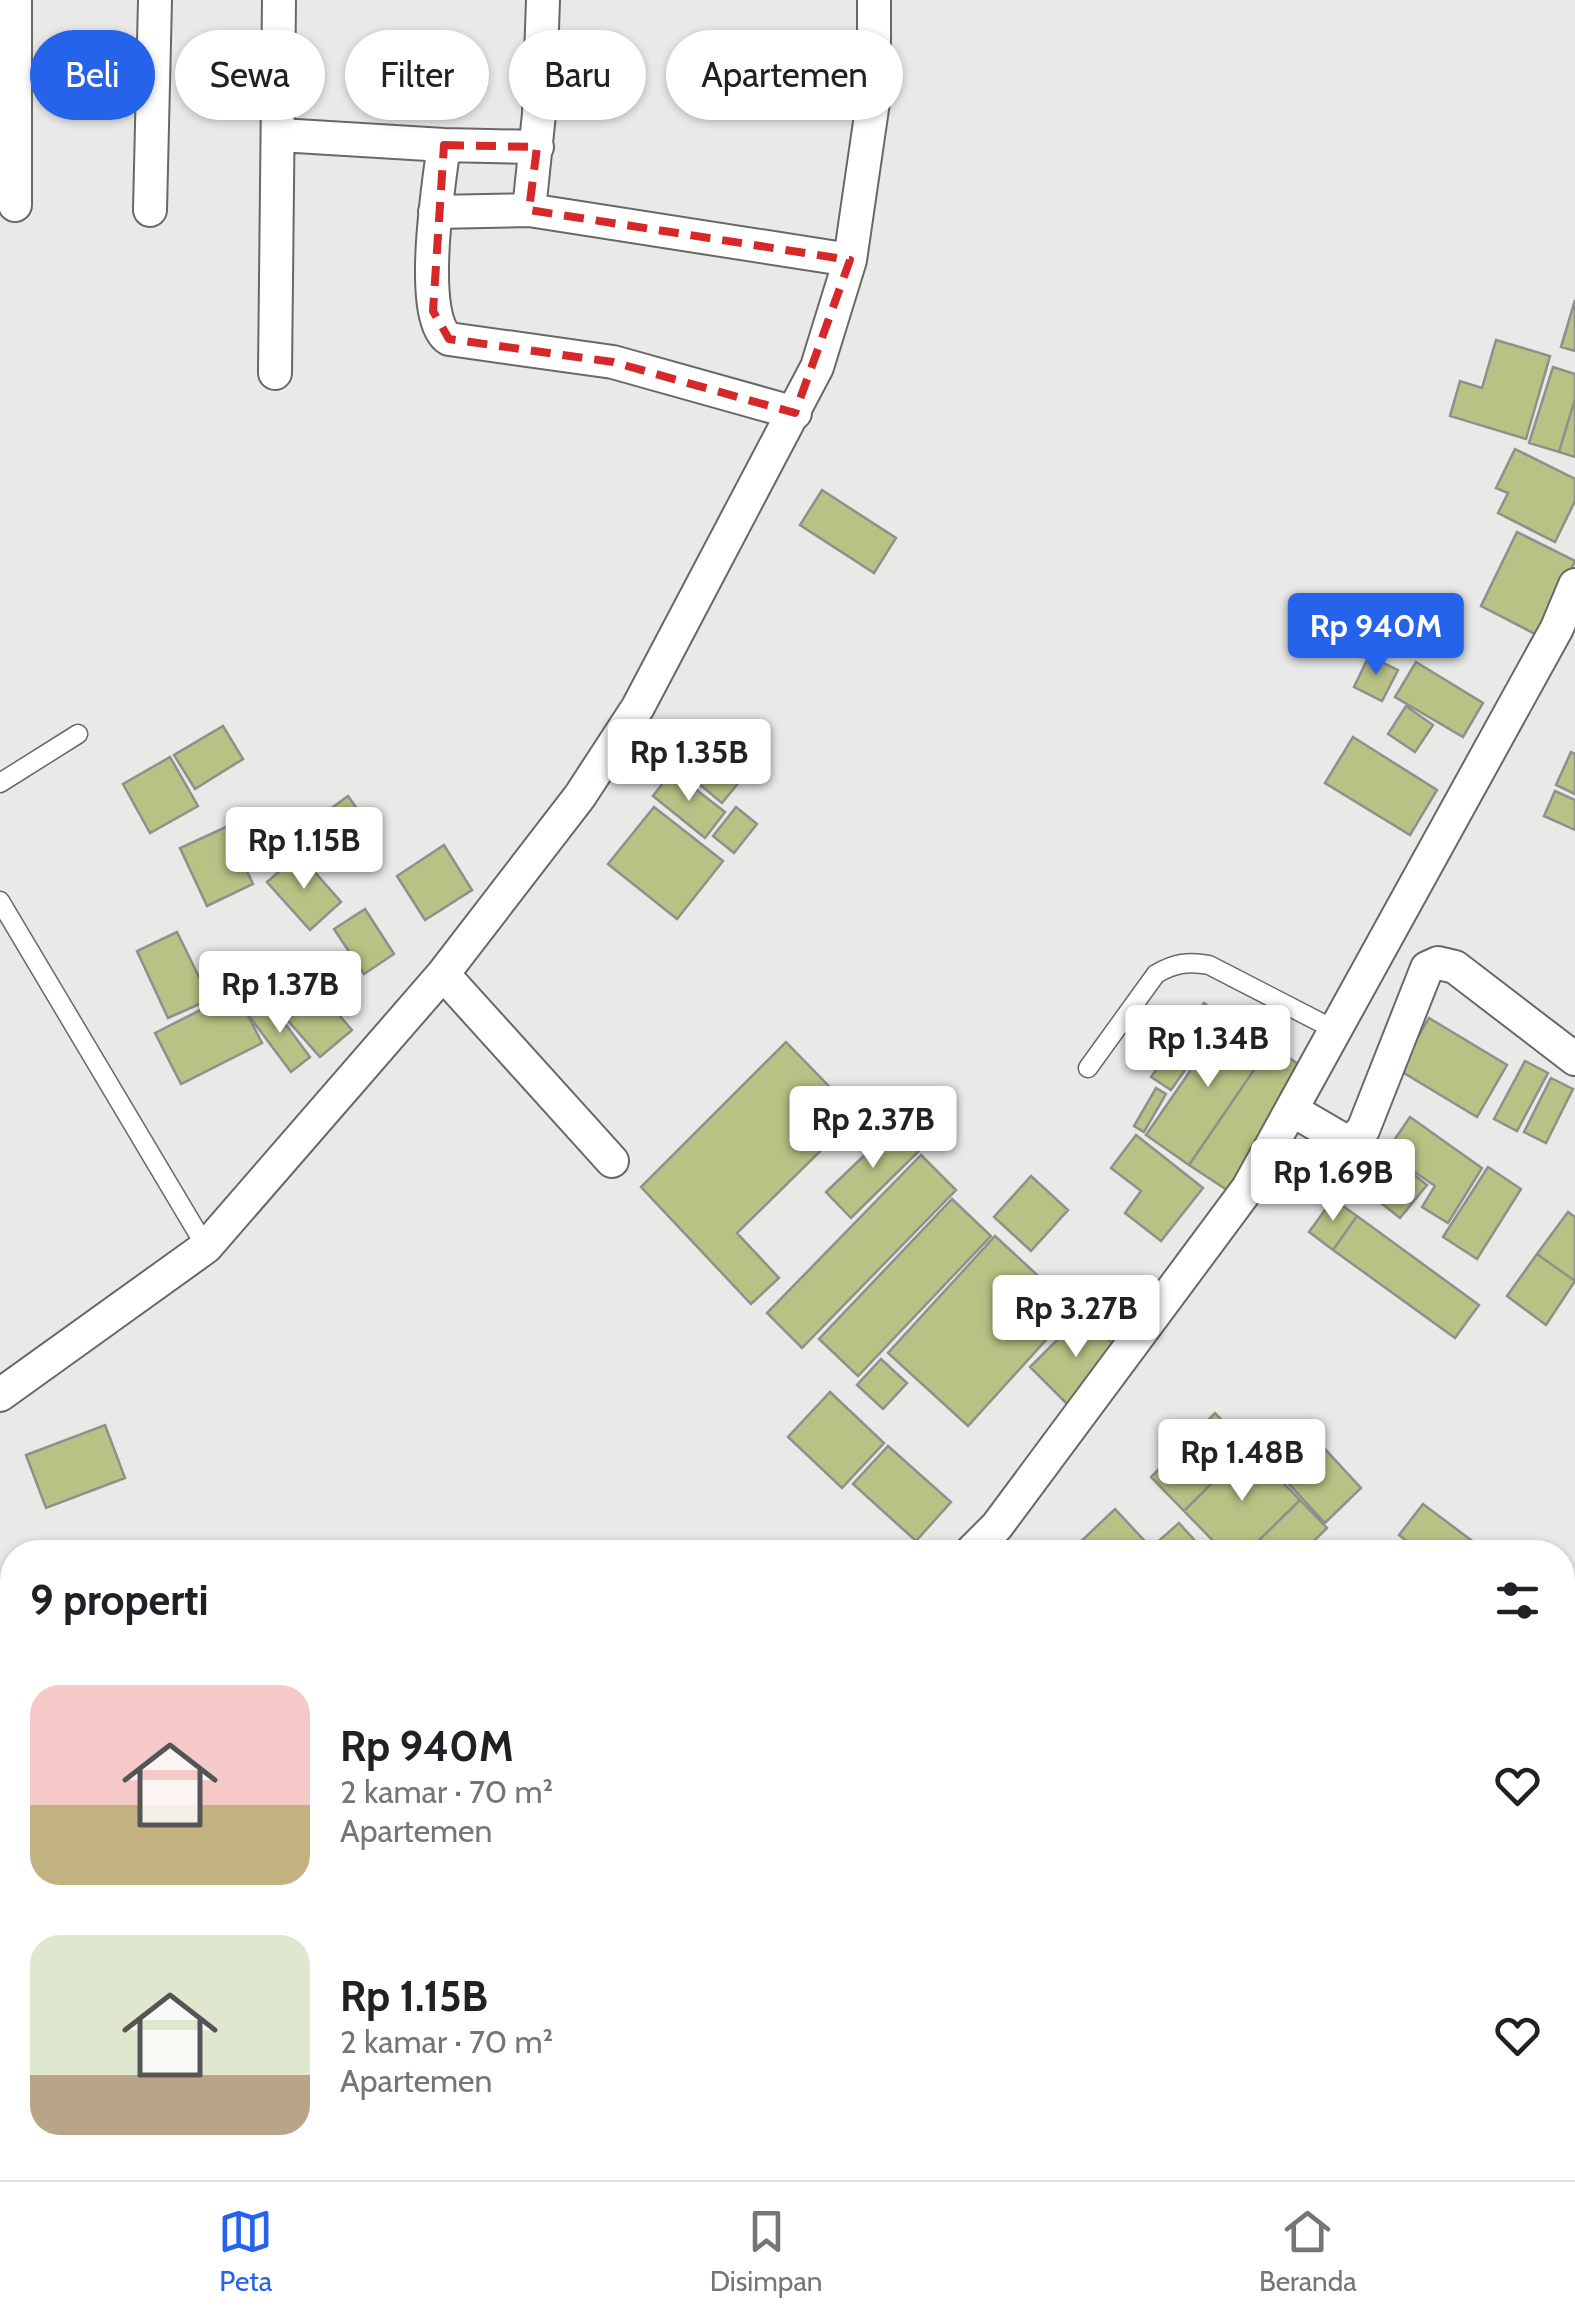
<!DOCTYPE html>
<html lang="id">
<meta charset="utf-8">
<style>
body{margin:0;font-family:Cabin,sans-serif;background:#f6f6f6;color:#202124;height:100vh;display:flex;flex-direction:column;font-size:38px;white-space:nowrap}
*{box-sizing:border-box;margin:0}
p{font-size:32px;color:#757577}
.icon{flex:none;width:55px;height:55px;fill:none;stroke:currentColor;stroke-width:2;stroke-linecap:round;stroke-linejoin:round}
.map{position:relative;flex:1;overflow:hidden}
.panel{position:absolute;left:0px;top:1540px;width:1575px;height:640px;display:flex;flex-direction:column;background:#fff;border-radius:40px 40px 0 0;box-shadow:0 2px 8px #0004}
.panel>*{flex:none}
.hud{position:absolute;left:30px;top:30px;width:1000px;height:90px;display:flex;gap:20px}
.price{position:absolute;translate:-50% -85px;padding:0 22px;border-radius:10px;background:#fff;color:#222;font-size:32px;line-height:65px;filter:drop-shadow(0 2px 5px #0008)}
.price::after{content:'';position:absolute;left:50%;top:60px;width:30px;height:22px;margin-left:-15px;background:inherit;clip-path:polygon(0 0,100% 0,50% 100%)}
.price.active{background:#2563eb;color:#fff}
ul{padding:0;list-style:none}
li{display:flex;align-items:center;gap:30px;height:250px;padding:0 30px}
li span{display:grid;place-items:center;flex:none;width:280px;height:200px;border-radius:30px;color:#555}
li>.icon{margin-inline-start:auto}
span .icon{width:120px;height:120px;fill:#fffc;stroke-width:1}
li b{font-size:42px}
h2{display:flex;justify-content:space-between;align-items:center;height:120px;padding:0 30px;font-size:42px}
.chip{padding:0 35px;border-radius:45px;background:#fff;box-shadow:0 2px 8px #0004;font-size:35px;line-height:90px}
.chip.active{background:#2563eb;color:#fff}
.tab-bar{display:flex;justify-content:space-around;align-items:center;height:140px;border-top:2px solid #e0e0e0;background:#fff;font-size:28px;color:#757577}
.tab-bar a{display:grid;justify-items:center;gap:5px}
.tab-bar .active{color:#2563eb}
.map>svg:first-child{display:block}
</style>
<div class="map">
<svg width="1575" height="2180" viewBox="0 0 1575 2180">
<rect width="100%" height="100%" fill="#e9eae7"/>
<!-- building -->
<path fill="#b7c284" stroke="#8f8f8c" stroke-width="2.5" d="M1575,300v51l-14,-4z
M1496,340l54,16 -24,83 -76,-23 10,-35 22,7z
M1553,367l22,7v25l-16,53 -30,-9z
M1575,399v58l-16,-5z
M1515,449l60,30v22l-20,41 -57,-29 10,-20 -12,-5z
M822,490l74,48 -22,35 -74,-48z
M1517,532l58,29 -36,75 -58,-30z
M1369,656l29,14 -16,31 -28,-14z
M1416,662l67,41 -20,34 -68,-40z
M1406,706l27,19 -18,27 -27,-18z
M699,721l54,44 -31,38 -53,-44z
M223,726l20,33 -48,30 -21,-34z
M1353,737l84,53 -27,45 -85,-52z
M1571,752l4,2v40l-19,-9z
M170,757l28,49 -48,27 -27,-49z
M672,771l53,41 -20,26 -52,-42z
M1555,791l20,9v30l-31,-14z
M348,796l31,44 -41,29 -31,-43z
M654,807l69,54 -46,58 -69,-55z
M736,807l21,17 -23,29 -21,-17z
M226,827l27,57 -46,22 -27,-58z
M444,845l28,45 -47,30 -28,-44z
M299,854l42,48 -31,28 -43,-48z
M365,909l29,45 -30,20 -30,-45z
M177,932l24,49 20,-9 8,19 -61,27 -31,-67z
M314,986l38,44 -32,27 -38,-43z
M236,992l26,51 -81,41 -26,-51z
M268,1001l42,56 -19,15 -42,-56z
M1204,1003l19,13 -52,74 -20,-13z
M1228,1016l43,29 -82,120 -43,-30z
M1429,1018l78,47 -30,52 -78,-47z
M786,1042l71,73 -120,118 42,45 -28,26 -110,-117z
M1271,1045l37,26 -81,119 -38,-25z
M1525,1061l23,12 -31,58 -23,-12z
M1551,1078l22,11 -27,54 -22,-11z
M1156,1088l10,6 -22,38 -10,-6z
M1410,1117l72,51 -34,55 -26,-16 13,-21 -49,-34z
M896,1125l24,25 -69,68 -25,-26z
M1136,1135l67,53 -42,53 -36,-28 16,-22 -30,-23z
M1379,1152l9,7 -23,30 -10,-8z
M921,1155l35,35 -154,158 -35,-35z
M1398,1162l29,23 -27,33 -29,-23z
M1488,1167l33,22 -44,70 -34,-22z
M1031,1176l37,34 -37,41 -37,-34z
M952,1199l39,37 -133,140 -39,-37z
M1333,1199l24,17 -24,34 -24,-18z
M1568,1212l7,5v64l-38,-27z
M1357,1216l122,89 -24,33 -122,-88z
M995,1236l79,73 -106,117 -80,-73z
M1537,1254l38,27 -29,44 -39,-29z
M1083,1314l39,39 -53,53 -39,-39z
M881,1359l26,24 -24,26 -26,-24z
M830,1392l54,51 -42,45 -54,-51z
M1215,1413l33,34 -64,64 -33,-34z
M1298,1420l63,68 -36,35 -63,-68z
M105,1425l20,53 -79,30 -20,-53z
M888,1446l63,56 -35,39 -63,-57z
M1248,1447l52,53 -53,52h-23l-40,-41z
M1300,1500l27,28 -24,24h-56z
M1423,1504l64,48h-66l-22,-17z
M1115,1509l40,43h-79l-3,-3z
M1179,1523l19,21 -10,8h-27l-7,-7z
M1042,2168h160l-23,12h-131z"/>
<g fill="none" stroke-linecap="round" stroke-linejoin="round">
<defs>
<path id="service" d="M0,783l78,-49
M0,901l206,346
M1088,1068l68,-94c19,-11 33,-13 53,-9l128,66"/>
<path id="minor" d="M280,135l164,10 93,2
M444,145c-5,36 -27,174 5,194l164,23 182,51
M15,205v-205
M150,210l5,-210
M529,210l10,-96 4,-114
M435,212l94,-2 321,50
M275,373l4,-373
M443,974l169,187
M1292,1110l53,31 7,-1 11,-10 64,-162 11,-5 17,4 120,92
M0,1395l206,-148 237,-273 137,-178 58,-89 179,-340 33,-107 24,-165v-95
M971,1552l26,-26 251,-338 309,-560 18,-43
M1562,1747l13,12
M1562,1869l13,11
M340,2168l8,12
M929,2168l7,12
M1357,2168l10,12
M109,2180l37,-12"/>
<path id="tertiary" d="M1562,2011l13,-13
M1404,2180l11,-12"/>
</defs>
<!-- service casing -->
<use href="#service" stroke="#686966" stroke-width="21"/>
<!-- minor casing -->
<use href="#minor" stroke="#686966" stroke-width="36"/>
<!-- tertiary casing -->
<use href="#tertiary" stroke="#686966" stroke-width="44"/>
<!-- service -->
<use href="#service" stroke="#fff" stroke-width="18"/>
<!-- minor -->
<use href="#minor" stroke="#fff" stroke-width="32"/>
<!-- tertiary -->
<use href="#tertiary" stroke="#fff" stroke-width="40"/>
</g>
<!-- marked area -->
<path fill="none" stroke="#d62828" stroke-width="8" stroke-dasharray="20 12" stroke-linejoin="round" d="M444,145l93,2 -8,63 321,50 -55,153 -182,-51 -164,-23 -16,-28z"/>
</svg>
<b class="price active" style="left:1376px;top:678px">Rp 940M</b>
<b class="price" style="left:689px;top:804px">Rp 1.35B</b>
<b class="price" style="left:304px;top:892px">Rp 1.15B</b>
<b class="price" style="left:280px;top:1036px">Rp 1.37B</b>
<b class="price" style="left:1208px;top:1090px">Rp 1.34B</b>
<b class="price" style="left:873px;top:1171px">Rp 2.37B</b>
<b class="price" style="left:1333px;top:1224px">Rp 1.69B</b>
<b class="price" style="left:1076px;top:1360px">Rp 3.27B</b>
<b class="price" style="left:1242px;top:1504px">Rp 1.48B</b>
<div class="hud">
<a class="chip active">Beli</a>
<a class="chip">Sewa</a>
<a class="chip">Filter</a>
<a class="chip">Baru</a>
<a class="chip">Apartemen</a>
</div>
<section class="panel">
<h2>9 properti<svg class="icon" aria-label="filters" viewBox="0 0 24 24"><path d="M4 7h16M4 17h16"/><circle cx="9" cy="7" r="2"/><circle cx="15" cy="17" r="2"/></svg></h2>
<ul>
<li><span style="background:linear-gradient(#f6c9c9 60%,#c2b280 0)"><svg class="icon" aria-label="home" viewBox="0 0 24 24"><path d="M3 11l9-7 9 7M6 9v11h12V9"/></svg></span><div><b>Rp 940M</b><p>2 kamar · 70 m²</p><p>Apartemen</p></div><svg class="icon" aria-label="heart" viewBox="0 0 24 24"><path d="M12 20l-8-8c-3-5 5-10 8-4 3-6 11-1 8 4z"/></svg></li>
<li><span style="background:linear-gradient(#dfe7d0 70%,#b9a48a 0)"><svg class="icon" aria-label="home" viewBox="0 0 24 24"><path d="M3 11l9-7 9 7M6 9v11h12V9"/></svg></span><div><b>Rp 1.15B</b><p>2 kamar · 70 m²</p><p>Apartemen</p></div><svg class="icon" aria-label="heart" viewBox="0 0 24 24"><path d="M12 20l-8-8c-3-5 5-10 8-4 3-6 11-1 8 4z"/></svg></li>
</ul>
</section>
</div>
<nav class="tab-bar">
<a class="active"><svg class="icon" aria-label="map" viewBox="0 0 24 24"><path d="M3 6l6-2 6 2 6-2v14l-6 2-6-2-6 2zM9 4v14M15 6v14"/></svg>Peta</a>
<a><svg class="icon" aria-label="saved" viewBox="0 0 24 24"><path d="M7 4h10v16l-5-4-5 4z"/></svg>Disimpan</a>
<a><svg class="icon" aria-label="home" viewBox="0 0 24 24"><path d="M3 11l9-7 9 7M6 9v11h12V9"/></svg>Beranda</a>
</nav>
